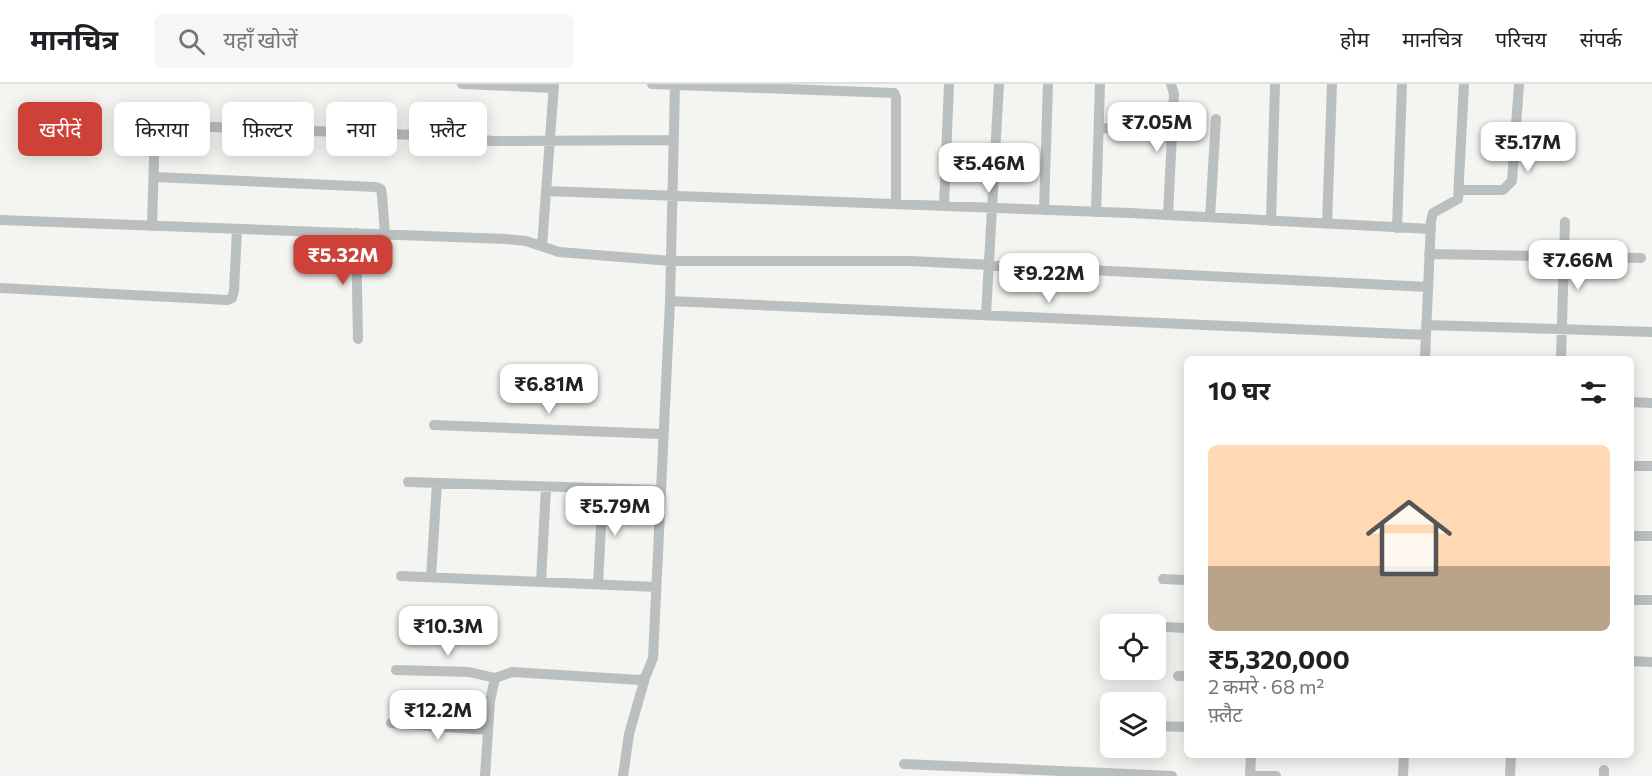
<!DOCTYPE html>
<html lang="hi">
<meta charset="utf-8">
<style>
body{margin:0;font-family:Commissioner,"Noto Sans Devanagari",sans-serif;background:#f6f6f6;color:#202124;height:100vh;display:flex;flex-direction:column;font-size:22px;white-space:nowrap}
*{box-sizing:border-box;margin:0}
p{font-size:20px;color:#757577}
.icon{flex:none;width:33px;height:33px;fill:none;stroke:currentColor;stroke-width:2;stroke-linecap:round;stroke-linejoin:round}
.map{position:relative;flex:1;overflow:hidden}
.sheet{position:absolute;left:1184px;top:272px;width:450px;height:402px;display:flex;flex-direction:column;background:#fff;border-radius:9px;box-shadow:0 3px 15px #0003}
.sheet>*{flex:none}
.banner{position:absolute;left:18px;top:18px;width:570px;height:54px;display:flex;gap:12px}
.fabs{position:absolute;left:1100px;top:530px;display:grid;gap:12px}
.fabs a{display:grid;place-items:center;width:66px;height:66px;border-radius:9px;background:#fff;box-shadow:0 3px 15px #0003;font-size:30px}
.price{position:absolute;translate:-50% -51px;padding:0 14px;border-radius:12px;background:#fff;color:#222;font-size:20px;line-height:39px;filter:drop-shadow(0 2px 3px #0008)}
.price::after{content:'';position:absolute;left:50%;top:36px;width:18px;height:14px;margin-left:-9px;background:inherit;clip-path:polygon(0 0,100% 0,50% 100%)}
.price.active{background:#cd4139;color:#fff}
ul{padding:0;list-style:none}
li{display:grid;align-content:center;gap:12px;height:318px;padding:0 24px}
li+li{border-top:2px solid #e0e0e0}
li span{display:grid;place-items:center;height:186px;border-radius:9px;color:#555}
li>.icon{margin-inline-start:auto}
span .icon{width:108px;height:108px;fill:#fffc;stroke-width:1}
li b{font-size:26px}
h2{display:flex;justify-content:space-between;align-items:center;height:72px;padding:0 24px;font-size:26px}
.chip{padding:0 21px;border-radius:9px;background:#fff;box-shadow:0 3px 15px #0003;font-size:21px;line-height:54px}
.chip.active{background:#cd4139;color:#fff}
header{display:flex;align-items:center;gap:36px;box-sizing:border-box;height:84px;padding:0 30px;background:#fff;border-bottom:2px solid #e0e0e0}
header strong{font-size:28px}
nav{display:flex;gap:33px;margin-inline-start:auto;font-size:21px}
.search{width:420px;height:54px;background:#f6f6f6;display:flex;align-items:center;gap:15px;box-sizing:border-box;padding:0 21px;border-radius:9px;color:#757577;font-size:22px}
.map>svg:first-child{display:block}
</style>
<header>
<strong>मानचित्र</strong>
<div class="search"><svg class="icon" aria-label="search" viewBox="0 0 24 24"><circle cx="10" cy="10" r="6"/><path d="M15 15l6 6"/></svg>यहाँ खोजें</div>
<nav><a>होम</a><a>मानचित्र</a><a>परिचय</a><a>संपर्क</a></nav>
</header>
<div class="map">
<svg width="1652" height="692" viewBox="0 0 1652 692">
<rect width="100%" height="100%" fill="#f4f4f1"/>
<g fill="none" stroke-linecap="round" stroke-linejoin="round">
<!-- minor -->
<path stroke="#babfc0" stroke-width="10" d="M462,0l92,4
M652,0l242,9 2,4v107
M136,40l331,13 24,4 183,-1
M1099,44l73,3
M154,93l221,10 6,2 1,6 3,39
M1460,106h43l9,-9 7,-97
M547,107l583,22 301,16
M944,122l5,-122
M1044,126l4,-126
M1096,128l4,-128
M1168,131l6,-121 -3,-10
M1210,133l6,-98
M0,136l506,19 20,2 33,11 112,9h240l517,26
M1271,137l4,-137
M1327,140l5,-140
M152,142l3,-101
M1397,144l5,-144
M356,149l2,106
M542,162l12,-162
M1429,170l212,4
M0,204l227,12 5,-2 2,-7 3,-62
M670,217l756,34
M986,231l13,-231
M1426,241l226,7
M1425,274l6,-137 2,-8 25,-14 6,-115
M1561,274l4,-136
M1630,318l22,1
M434,341l228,9
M1630,382h22
M408,398l252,8
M1630,452h22
M401,492l255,11
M431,493l6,-94
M1163,495l23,1
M541,498l5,-95
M598,500l5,-95
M1630,516h22
M1167,543l19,1
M1630,577l22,1
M396,586l73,2 26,6
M1178,592h8
M391,639l96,7
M1158,642l28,1
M904,680l268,12
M485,692l5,-75 5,-23 17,-6 128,8 5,-2 8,-20 17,-357 5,-217
M623,692l6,-42 16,-56
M1250,692l1,-22
M1255,692h21
M1403,692l1,-22
M1510,692l1,-22
M1604,692v-6"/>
</g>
</svg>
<div class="fabs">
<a><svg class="icon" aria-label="locate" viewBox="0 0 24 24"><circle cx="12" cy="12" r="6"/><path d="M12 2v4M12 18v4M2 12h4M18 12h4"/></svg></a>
<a><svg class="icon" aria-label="layers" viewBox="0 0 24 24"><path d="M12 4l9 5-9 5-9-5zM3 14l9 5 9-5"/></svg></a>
</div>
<b class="price" style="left:1157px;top:69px">₹7.05M</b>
<b class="price" style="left:1528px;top:89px">₹5.17M</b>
<b class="price" style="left:989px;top:110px">₹5.46M</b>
<b class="price active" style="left:343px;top:202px">₹5.32M</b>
<b class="price" style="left:1578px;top:207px">₹7.66M</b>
<b class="price" style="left:1049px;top:220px">₹9.22M</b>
<b class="price" style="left:549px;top:331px">₹6.81M</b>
<b class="price" style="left:615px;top:453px">₹5.79M</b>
<b class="price" style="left:448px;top:573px">₹10.3M</b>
<b class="price" style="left:438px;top:657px">₹12.2M</b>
<div class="banner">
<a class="chip active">खरीदें</a>
<a class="chip">किराया</a>
<a class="chip">फ़िल्टर</a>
<a class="chip">नया</a>
<a class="chip">फ़्लैट</a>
</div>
<section class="sheet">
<h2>10 घर<svg class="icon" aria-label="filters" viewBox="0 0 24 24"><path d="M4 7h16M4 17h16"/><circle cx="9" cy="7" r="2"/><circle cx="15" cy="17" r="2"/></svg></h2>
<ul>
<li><span style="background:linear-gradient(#ffd9b3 65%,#b9a48a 0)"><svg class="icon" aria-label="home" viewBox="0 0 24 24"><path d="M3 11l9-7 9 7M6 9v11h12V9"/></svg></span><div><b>₹5,320,000</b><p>2 कमरे · 68 m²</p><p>फ़्लैट</p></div></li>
</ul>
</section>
</div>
